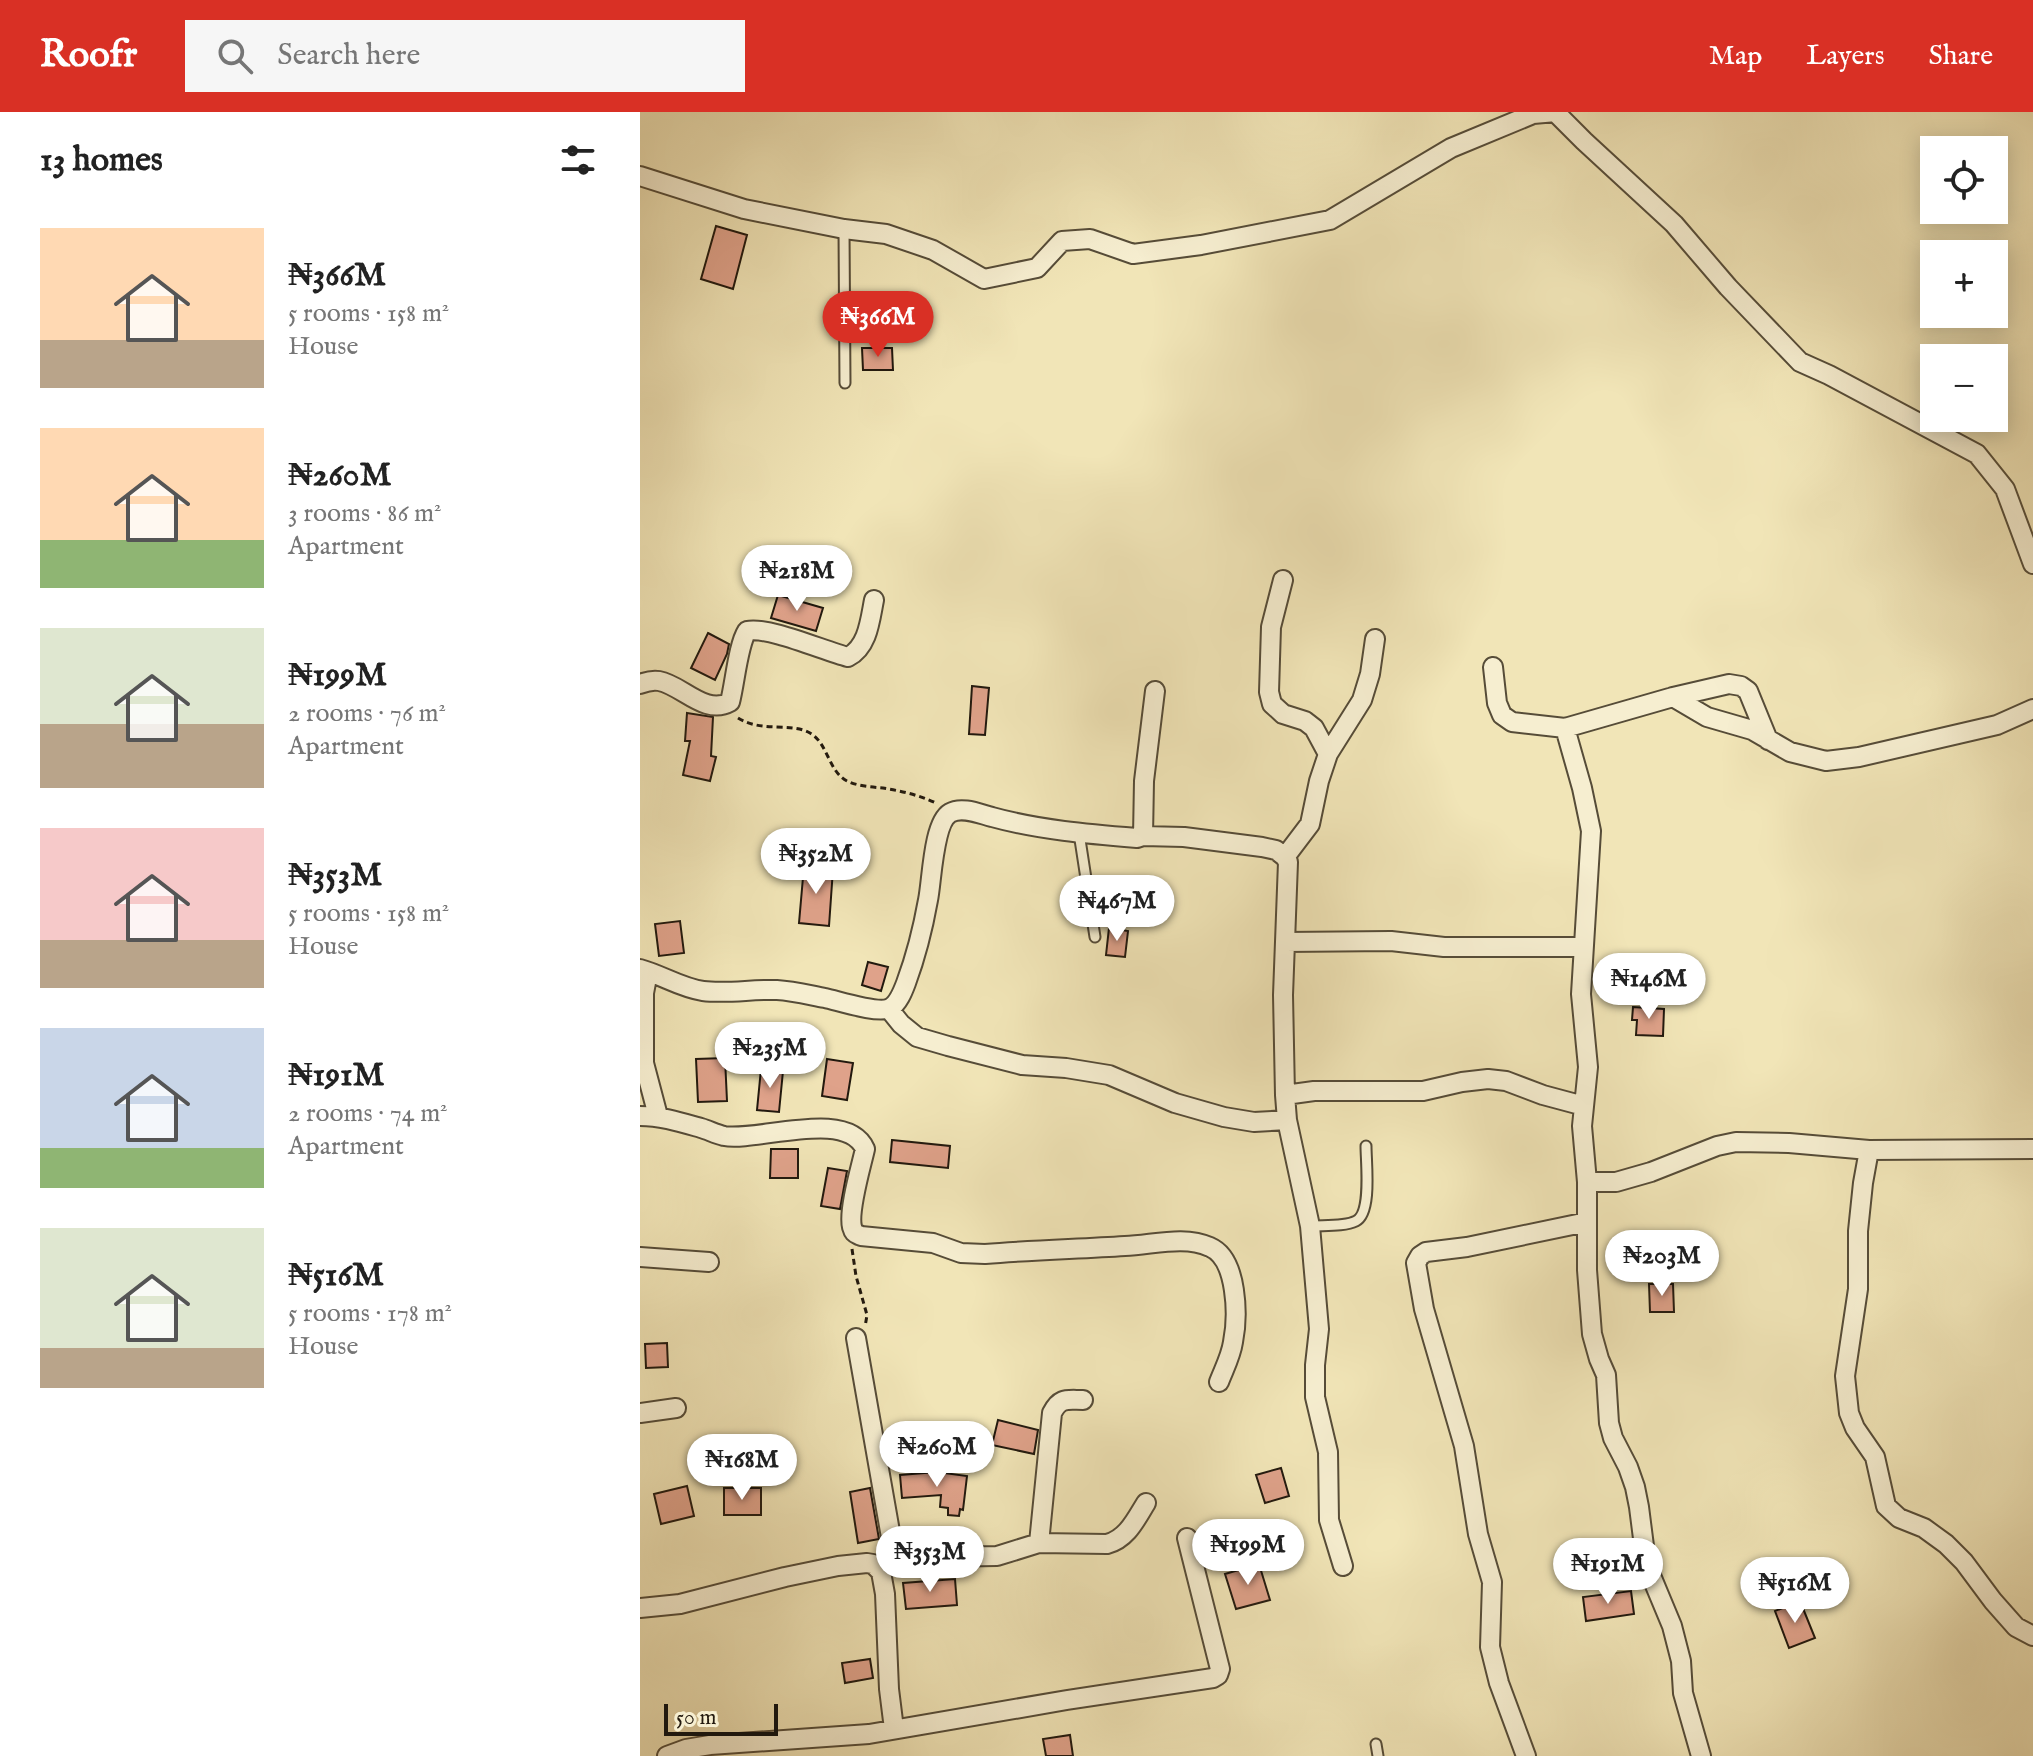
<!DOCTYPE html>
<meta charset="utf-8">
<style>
body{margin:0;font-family:"IM FELL English",serif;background:#f6f6f6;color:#222;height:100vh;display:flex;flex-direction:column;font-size:30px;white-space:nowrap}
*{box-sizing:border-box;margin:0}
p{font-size:26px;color:#767676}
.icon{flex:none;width:44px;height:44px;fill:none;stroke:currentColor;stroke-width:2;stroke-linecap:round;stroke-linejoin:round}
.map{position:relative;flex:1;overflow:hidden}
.drawer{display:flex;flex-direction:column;background:#fff;width:640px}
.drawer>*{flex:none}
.controls{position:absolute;left:1280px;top:24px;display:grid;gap:16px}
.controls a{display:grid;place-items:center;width:88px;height:88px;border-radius:0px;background:#fff;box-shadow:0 4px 20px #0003;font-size:40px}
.scale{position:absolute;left:24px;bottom:20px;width:114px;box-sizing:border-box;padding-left:8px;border:4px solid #22190e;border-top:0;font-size:22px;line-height:28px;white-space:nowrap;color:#22190e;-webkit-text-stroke:6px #f6eed0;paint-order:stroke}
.price{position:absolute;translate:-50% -68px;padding:0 18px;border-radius:28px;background:#fff;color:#222;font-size:26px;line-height:52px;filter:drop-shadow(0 2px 4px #0008)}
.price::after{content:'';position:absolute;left:50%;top:48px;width:24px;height:18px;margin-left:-12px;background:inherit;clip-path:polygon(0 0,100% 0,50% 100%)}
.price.current{background:#d93025;color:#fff}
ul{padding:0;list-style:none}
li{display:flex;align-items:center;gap:24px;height:200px;padding:0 40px}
li span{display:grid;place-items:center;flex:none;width:224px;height:160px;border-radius:0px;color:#555}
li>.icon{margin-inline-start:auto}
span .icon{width:96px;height:96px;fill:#fffc;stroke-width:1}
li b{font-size:34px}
h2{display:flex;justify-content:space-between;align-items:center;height:96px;padding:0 40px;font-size:34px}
header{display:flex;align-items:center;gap:48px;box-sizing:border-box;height:112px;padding:0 40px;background:#d93025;color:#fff}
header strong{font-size:38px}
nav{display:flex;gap:44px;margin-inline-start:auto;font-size:28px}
.search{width:560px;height:72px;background:#f6f6f6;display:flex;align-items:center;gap:20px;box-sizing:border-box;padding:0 28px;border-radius:0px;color:#767676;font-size:30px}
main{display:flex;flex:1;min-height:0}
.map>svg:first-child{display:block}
</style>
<header>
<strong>Roofr</strong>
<div class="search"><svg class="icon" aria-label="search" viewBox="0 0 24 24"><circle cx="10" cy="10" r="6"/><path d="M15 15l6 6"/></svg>Search here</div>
<nav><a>Map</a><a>Layers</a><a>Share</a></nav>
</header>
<main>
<section class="drawer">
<h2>13 homes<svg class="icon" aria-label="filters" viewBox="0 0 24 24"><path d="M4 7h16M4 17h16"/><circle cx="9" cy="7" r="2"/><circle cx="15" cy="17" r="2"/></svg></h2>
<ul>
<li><span style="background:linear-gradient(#ffd9b3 70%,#b9a48a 0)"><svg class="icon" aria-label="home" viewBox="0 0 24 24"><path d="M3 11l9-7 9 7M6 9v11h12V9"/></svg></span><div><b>₦366M</b><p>5 rooms · 158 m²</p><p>House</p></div></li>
<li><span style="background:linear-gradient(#ffd9b3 70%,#8fb573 0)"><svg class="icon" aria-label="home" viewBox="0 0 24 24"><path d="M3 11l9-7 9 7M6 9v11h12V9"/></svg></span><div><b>₦260M</b><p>3 rooms · 86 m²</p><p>Apartment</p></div></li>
<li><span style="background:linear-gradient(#dfe7d0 60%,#b9a48a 0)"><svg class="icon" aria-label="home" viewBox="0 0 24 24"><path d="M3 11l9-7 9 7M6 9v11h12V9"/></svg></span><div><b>₦199M</b><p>2 rooms · 76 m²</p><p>Apartment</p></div></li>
<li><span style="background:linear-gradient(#f6c9c9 70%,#b9a48a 0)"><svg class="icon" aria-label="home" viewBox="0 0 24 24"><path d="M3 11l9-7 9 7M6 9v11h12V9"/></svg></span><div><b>₦353M</b><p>5 rooms · 158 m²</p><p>House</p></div></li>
<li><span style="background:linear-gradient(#c9d6e8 75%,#8fb573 0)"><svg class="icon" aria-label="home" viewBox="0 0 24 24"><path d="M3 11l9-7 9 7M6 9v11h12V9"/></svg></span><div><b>₦191M</b><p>2 rooms · 74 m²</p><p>Apartment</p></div></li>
<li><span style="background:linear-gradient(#dfe7d0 75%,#b9a48a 0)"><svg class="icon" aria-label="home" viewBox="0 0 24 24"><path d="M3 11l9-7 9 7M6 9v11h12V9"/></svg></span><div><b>₦516M</b><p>5 rooms · 178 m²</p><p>House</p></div></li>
</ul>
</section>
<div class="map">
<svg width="1393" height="1644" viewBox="0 0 1393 1644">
<rect width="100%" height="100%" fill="#f1e5b7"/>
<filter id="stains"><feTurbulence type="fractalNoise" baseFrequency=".0025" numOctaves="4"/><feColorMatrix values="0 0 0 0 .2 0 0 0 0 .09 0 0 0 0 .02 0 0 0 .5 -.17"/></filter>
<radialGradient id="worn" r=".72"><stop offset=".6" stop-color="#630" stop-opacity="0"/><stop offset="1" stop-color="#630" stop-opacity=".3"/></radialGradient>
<!-- building -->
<path fill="#dfa28a" stroke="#22190e" stroke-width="2" d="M76,114l31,9 -14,54 -32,-10z
M222,236h30l1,22h-30z
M138,483l45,13 -7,23 -45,-13z
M68,521l21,11 -2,10 -12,26 -24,-12z
M332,574l17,2 -4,47 -16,-1z
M47,601l26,4 -2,39 5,1 -6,24 -27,-6 7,-34h-5z
M164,754l29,3 -4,57 -30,-3z
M40,809l4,32 -25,3 -4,-32z
M469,816l19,3 -3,26 -19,-2z
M228,850l20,5 -7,24 -19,-6z
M993,895l31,2 -1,27 -27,-1 1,-15h-5z
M85,946l2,43 -29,1 -2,-43z
M187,947l26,4 -6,37 -25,-4z
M121,957l22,2 -4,41 -22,-2z
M252,1028l58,6 -2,22 -58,-6z
M131,1037h27v29h-28z
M188,1056l19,3 -7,38 -19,-3z
M1009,1172h24l1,28h-24z
M27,1231l1,24 -22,1 -1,-24z
M358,1308l40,10 -4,24 -42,-9z
M641,1356l8,28 -24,7 -9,-28z
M297,1360l30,4 -4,34 -3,-1 -1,7 -11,-1v-7l-8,-1 1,-12 -39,3 -2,-23z
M47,1374l7,30 -33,8 -7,-30z
M84,1376h37v27h-37z
M230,1376l9,51 -21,4 -8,-51z
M619,1452l11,36 -34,9 -11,-35z
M315,1467l2,26 -51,4 -3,-26z
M991,1479l3,23 -48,7 -3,-24z
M1160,1489l15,37 -26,10 -14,-37z
M230,1547l3,19 -28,5 -3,-20z
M430,1623l3,21h-27l-3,-17z"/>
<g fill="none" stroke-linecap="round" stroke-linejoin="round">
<defs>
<path id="lane" d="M204,117l1,154
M439,721l16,104
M670,1114c14,-1 34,1 46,-5 16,-8 10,-58 10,-75
M736,1632l2,12"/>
<path id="street" d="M915,0l29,29 90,83 54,63 72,75 29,13 148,79 28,35 28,75
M0,64l104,33 100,20 42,5 47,16 51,29 53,-11 25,-27 28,-2 43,15 68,-9 129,-25 121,-72 82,-34 23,-2
M643,468l-12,47 -2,65 3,12 11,10 22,7 9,7 14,26
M853,555l4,36 5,12 10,7 53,6 108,-31 56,-13 12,2 7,5 20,49
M0,572c5,-2 13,-4 19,-3 23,4 46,35 71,21 5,-19 8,-57 17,-71 21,-5 77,20 101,26 20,-10 22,-37 26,-57
M1033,585l34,20 45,13 38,22 36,9 33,-4 138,-32 36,-16
M925,616l17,60 9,43 -10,163 7,73 -6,59 5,56v88l5,64 7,25 7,16 3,48 4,15 15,29 7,20 4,20 6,47 7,24 20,48 9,35 2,32 18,63
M503,724l41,1 78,10 14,3 9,7 3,5 -5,133 2,100 2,25 23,106 9,103 -4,36v32l13,55 1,68 14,46
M645,745l25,-33 9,-43 9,-27 34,-54 8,-26 5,-35
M645,830l106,-1 53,6h139
M0,857c22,6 41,19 63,22 24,3 50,-2 74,-1 16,1 32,5 48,8 14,3 53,16 65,10 8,-4 13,-17 16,-25 10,-27 17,-55 22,-83 4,-19 5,-77 22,-87 12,-7 30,1 42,4 47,13 96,17 145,21l6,-2 1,-55 11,-90
M8,860l-4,21v70l14,53
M249,897l12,15 16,13 31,9 74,19 44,3 43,7 66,28 49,14 30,5 33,-2
M645,983l29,-4h109l39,-9 26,-3 18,2 37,14 41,11
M0,1004c21,0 40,6 61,12 7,2 15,6 23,8 34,6 123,-28 141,13 -4,18 -17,61 -13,78 2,7 3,6 9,9l72,7 28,10 24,1c47,-4 94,-5 140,-8 28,-1 59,-11 85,1 28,12 28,70 23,95 -2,14 -9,27 -14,40
M1229,1038l-6,33 -5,48v58l-13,87 4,37 6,15 20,29 11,49 13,12 25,10 22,16 18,18 29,39 23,26 17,9
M947,1070h29l35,-10 66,-26 19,-4 53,1 80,7 164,-1
M0,1145l69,5
M216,1226l39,222
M0,1301l36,-5
M399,1431l13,-130c8,-16 15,-13 31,-13
M238,1455l17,-7 41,-3 61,-1 42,-13 68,1c20,-5 29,-25 39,-41
M0,1496l40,-4 105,-27 53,-11 29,-3 6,1 8,8 4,22 4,95 5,40
M27,1644l19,-7 24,-4 159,-11 198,-34 146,-22 5,-3 2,-6 -33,-131
M886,1644l-27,-73 -9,-36 2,-65 -14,-48 -14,-88 -40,-137 -8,-46 4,-7 6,-4 41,-5 120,-25"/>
</defs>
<!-- lane casing -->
<use href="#lane" stroke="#564c38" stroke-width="13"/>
<!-- street casing -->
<use href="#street" stroke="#564c38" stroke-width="22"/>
<!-- path -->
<path stroke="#22190e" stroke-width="3" stroke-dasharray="6 4" stroke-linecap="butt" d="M98,606c24,15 53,4 72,15 18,10 18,38 37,48 10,5 24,6 36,7 18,3 36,7 53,15
M212,1137l4,27 11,39 -2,12"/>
<!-- lane -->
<use href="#lane" stroke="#f6eed0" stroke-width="9"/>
<!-- street -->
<use href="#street" stroke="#f6eed0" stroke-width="18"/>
</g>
<rect width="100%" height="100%" filter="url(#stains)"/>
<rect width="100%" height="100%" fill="url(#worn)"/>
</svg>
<div class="controls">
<a><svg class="icon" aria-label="locate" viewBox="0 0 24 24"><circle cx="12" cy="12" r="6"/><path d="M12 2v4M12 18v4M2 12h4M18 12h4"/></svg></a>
<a>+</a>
<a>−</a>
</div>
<div class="scale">50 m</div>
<b class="price current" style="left:238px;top:247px">₦366M</b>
<b class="price" style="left:157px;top:501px">₦218M</b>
<b class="price" style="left:176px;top:784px">₦352M</b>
<b class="price" style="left:477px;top:831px">₦467M</b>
<b class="price" style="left:1009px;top:909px">₦146M</b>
<b class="price" style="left:130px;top:978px">₦235M</b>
<b class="price" style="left:1022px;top:1186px">₦203M</b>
<b class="price" style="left:297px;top:1377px">₦260M</b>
<b class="price" style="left:102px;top:1390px">₦168M</b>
<b class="price" style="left:608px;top:1475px">₦199M</b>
<b class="price" style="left:290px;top:1482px">₦353M</b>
<b class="price" style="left:968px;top:1494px">₦191M</b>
<b class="price" style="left:1155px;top:1513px">₦516M</b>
</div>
</main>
